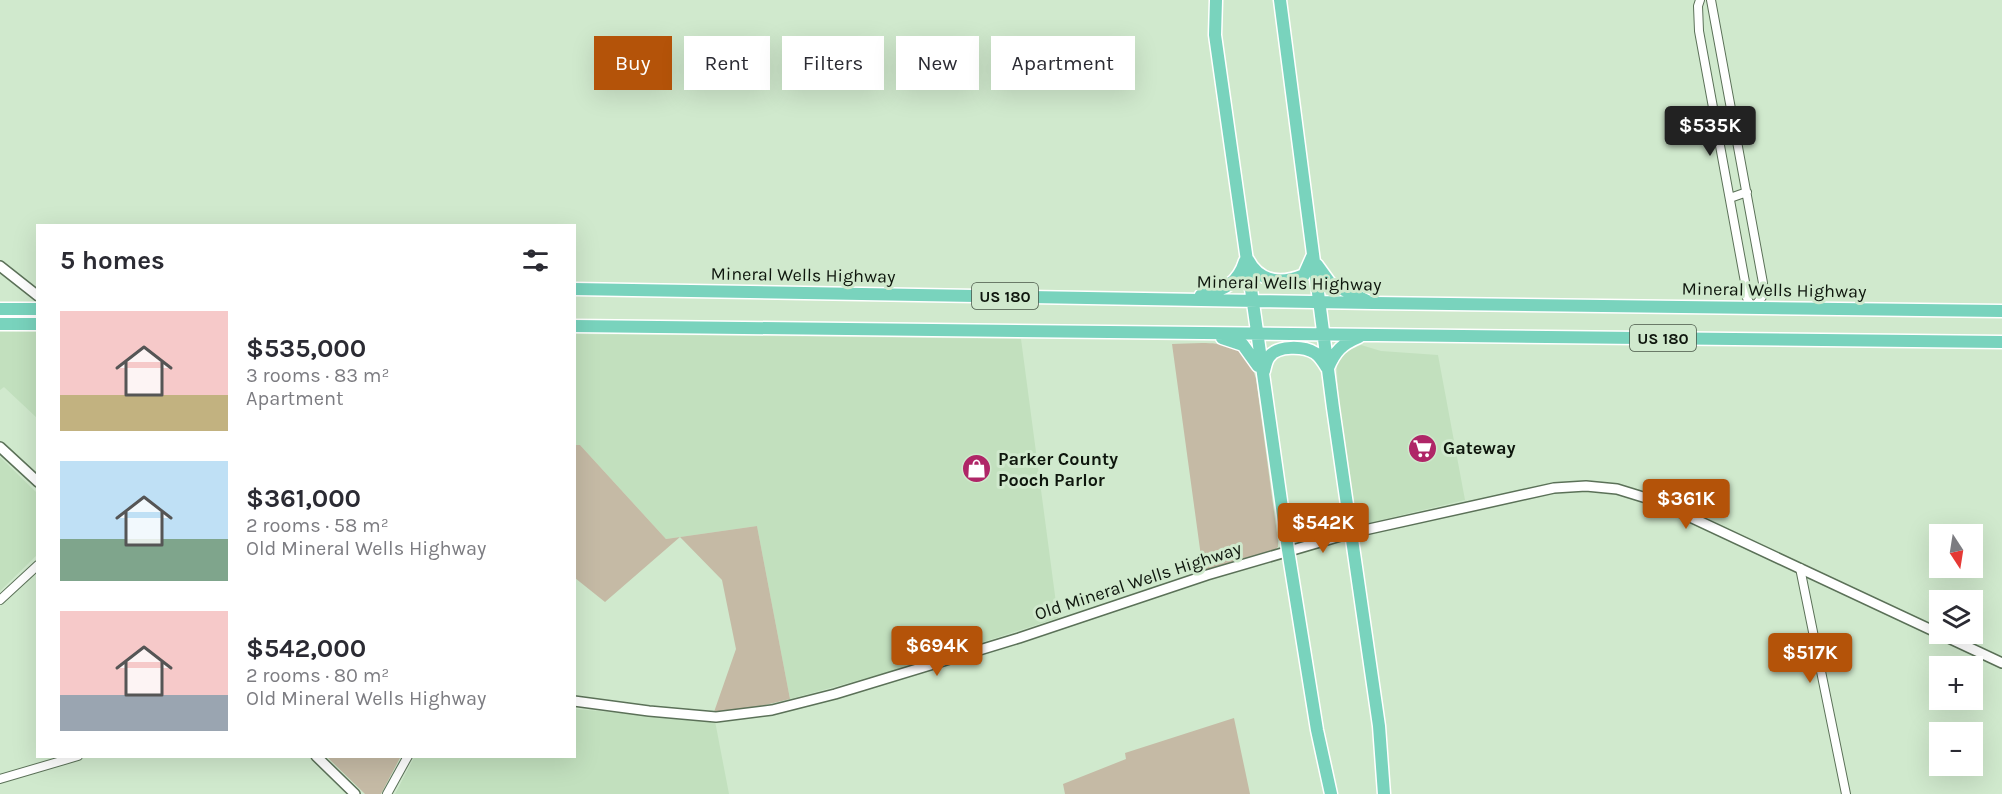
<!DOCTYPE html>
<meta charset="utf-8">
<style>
body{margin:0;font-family:Karla,sans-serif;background:#f7f7f7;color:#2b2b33;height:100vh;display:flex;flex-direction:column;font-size:22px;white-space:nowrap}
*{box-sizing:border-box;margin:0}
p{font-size:20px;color:#7c7c81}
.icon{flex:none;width:33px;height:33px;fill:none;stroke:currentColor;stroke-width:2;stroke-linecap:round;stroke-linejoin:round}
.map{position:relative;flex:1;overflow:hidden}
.sheet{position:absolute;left:36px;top:224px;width:540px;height:534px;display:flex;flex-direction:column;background:#fff;border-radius:0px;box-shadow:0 6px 24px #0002}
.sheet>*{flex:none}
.hud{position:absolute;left:594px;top:36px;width:570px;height:54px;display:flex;gap:12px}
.needle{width:39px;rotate:168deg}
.fabs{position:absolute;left:1929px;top:524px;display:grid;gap:12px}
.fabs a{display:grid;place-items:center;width:54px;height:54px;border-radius:0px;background:#fff;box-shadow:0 6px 24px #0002;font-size:30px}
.price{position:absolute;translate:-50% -51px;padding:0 14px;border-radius:6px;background:#b45309;color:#fff;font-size:20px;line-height:39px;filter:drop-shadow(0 2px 3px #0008)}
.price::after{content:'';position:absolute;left:50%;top:36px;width:18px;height:14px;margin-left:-9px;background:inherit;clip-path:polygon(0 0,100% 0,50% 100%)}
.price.active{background:#222;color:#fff}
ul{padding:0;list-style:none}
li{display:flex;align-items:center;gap:18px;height:150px;padding:0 24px}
li span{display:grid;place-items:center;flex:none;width:168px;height:120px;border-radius:0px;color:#555}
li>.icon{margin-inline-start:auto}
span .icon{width:72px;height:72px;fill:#fffc;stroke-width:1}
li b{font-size:26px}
h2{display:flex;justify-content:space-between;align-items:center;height:72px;padding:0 24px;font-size:26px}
.tag{padding:0 21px;border-radius:0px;background:#fff;box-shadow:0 6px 24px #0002;font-size:21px;line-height:54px}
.tag.active{background:#b45309;color:#fff}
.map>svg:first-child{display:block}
</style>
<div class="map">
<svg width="2002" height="794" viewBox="0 0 2002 794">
<rect width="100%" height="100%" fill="#d0e9cd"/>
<!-- built -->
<path fill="#c2e0be" d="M0,331l37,1v86l-33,-31 -4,3z
M575,334l446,5 37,279 -162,52 -106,29 -33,-173 -91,13 -86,-94h-5z
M1361,345l20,6 57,4 27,145 -105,25 -8,-10 -14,-108 -1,-42 8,-13z
M0,457l37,36 1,61 -38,37z
M575,709l140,12 14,73h-334l20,-38h159z"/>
<!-- green -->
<path fill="#c5baa5" d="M1172,344c23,0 63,-7 77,17 3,5 5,12 7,18l22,162v6l-5,4 -70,20z
M574,445h6l86,94 91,-13 33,173 -29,7 -47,6 22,-63 -14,-69 -42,-43 -75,65 -30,-24z
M1234,718l16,76h-185l-2,-10 63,-25 -1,-6z
M326,756h75l-20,38h-16z"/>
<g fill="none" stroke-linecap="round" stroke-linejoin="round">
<defs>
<path id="minor" d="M1700,0l-2,6 1,25 46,251c0,12 1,17 8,26l9,-11 1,-14 -52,-283
M1730,198l17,-6
M1800,568l46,226
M0,600l38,-35
M0,779l78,-23
M387,794l21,-38"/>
<path id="tertiary" d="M0,266l38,30
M0,447l38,35
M574,701l75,10 67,6 56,-7 63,-16 184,-56 188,-63 144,-42 203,-45 32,-2 31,3 39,12 346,162
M316,756l39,38"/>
<path id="primary" d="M1216,0l-1,35 73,515 29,180 14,64
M1280,0l53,408 46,318 5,68
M1248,260c12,23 34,24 56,15l8,-18
M1317,265l13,18 37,18
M574,289l799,14 629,8
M1201,295c23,-5 37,-11 44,-34
M0,309h38
M0,324h38
M574,326l1428,16
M1222,338l21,7 15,21
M1328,368c7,-17 14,-24 31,-31
M1264,371c1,-4 2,-10 5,-14 8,-12 35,-11 46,-4 5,3 9,10 12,15"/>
</defs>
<!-- minor casing -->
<use href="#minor" stroke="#5b7158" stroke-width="10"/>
<!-- tertiary casing -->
<use href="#tertiary" stroke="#5b7158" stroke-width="12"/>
<!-- primary casing -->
<use href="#primary" stroke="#fff" stroke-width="15"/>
<!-- minor -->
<use href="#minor" stroke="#fff" stroke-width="8"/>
<!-- tertiary -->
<use href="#tertiary" stroke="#fff" stroke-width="9"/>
<!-- primary -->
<use href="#primary" stroke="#79d3bd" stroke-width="12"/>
</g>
<!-- icons -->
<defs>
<symbol id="supermarket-disc" viewBox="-11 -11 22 22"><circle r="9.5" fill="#af2667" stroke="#d0e9cd"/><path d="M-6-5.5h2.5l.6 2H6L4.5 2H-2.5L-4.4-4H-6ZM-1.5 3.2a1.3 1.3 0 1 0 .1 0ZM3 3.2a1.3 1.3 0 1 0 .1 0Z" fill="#fff"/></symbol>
<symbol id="shop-disc" viewBox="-11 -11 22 22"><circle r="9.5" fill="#af2667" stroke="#d0e9cd"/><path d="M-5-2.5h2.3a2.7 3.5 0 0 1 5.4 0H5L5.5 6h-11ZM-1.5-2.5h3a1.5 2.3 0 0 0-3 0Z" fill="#fff"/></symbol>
</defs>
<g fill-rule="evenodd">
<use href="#supermarket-disc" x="1406" y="432" width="33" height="33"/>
<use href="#shop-disc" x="960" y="452" width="33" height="33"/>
</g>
<g text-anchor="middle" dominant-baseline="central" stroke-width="6" stroke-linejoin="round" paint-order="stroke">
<!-- shield labels -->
<g fill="#d0e9cd" stroke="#485547" stroke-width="1.5">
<rect x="972" y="283" width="66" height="26" rx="4.5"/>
<rect x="1630" y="325" width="66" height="26" rx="4.5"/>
</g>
<g font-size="16" font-weight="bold" fill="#0e160d">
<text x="1005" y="296">US 180</text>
<text x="1663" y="338">US 180</text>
</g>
<!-- street labels -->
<g font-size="18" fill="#0e160d" stroke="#d0e9cd">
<text transform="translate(803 275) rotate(1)">Mineral Wells Highway</text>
<text transform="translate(1289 283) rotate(1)">Mineral Wells Highway</text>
<text transform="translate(1774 290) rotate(1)">Mineral Wells Highway</text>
<text transform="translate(1138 581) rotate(-18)">Old Mineral Wells Highway</text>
</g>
<!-- poi labels -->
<g font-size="18" font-weight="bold" fill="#0e160d" stroke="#d0e9cd" text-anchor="start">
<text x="1443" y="448">Gateway</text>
<text x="998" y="459">Parker County<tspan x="998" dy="21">Pooch Parlor</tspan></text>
</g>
</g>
</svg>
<div class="fabs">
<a><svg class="needle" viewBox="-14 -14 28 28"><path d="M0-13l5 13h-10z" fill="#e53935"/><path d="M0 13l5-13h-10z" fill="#7c7c81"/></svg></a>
<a><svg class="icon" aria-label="layers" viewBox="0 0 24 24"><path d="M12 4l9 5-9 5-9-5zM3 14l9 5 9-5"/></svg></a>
<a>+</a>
<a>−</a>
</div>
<b class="price active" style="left:1710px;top:157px">$535K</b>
<b class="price" style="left:1686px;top:530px">$361K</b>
<b class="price" style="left:1323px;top:554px">$542K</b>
<b class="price" style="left:937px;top:677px">$694K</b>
<b class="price" style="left:1810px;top:684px">$517K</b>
<div class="hud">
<a class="tag active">Buy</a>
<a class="tag">Rent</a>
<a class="tag">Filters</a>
<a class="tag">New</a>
<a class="tag">Apartment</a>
</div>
<section class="sheet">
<h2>5 homes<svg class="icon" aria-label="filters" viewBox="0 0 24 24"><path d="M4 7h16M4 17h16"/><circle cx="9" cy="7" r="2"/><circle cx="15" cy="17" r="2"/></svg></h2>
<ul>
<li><span style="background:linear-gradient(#f6c9c9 70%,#c2b280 0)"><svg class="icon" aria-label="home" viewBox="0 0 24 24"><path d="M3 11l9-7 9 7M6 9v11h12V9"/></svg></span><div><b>$535,000</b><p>3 rooms · 83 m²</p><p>Apartment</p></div></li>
<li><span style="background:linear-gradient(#bfe0f5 65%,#7fa58c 0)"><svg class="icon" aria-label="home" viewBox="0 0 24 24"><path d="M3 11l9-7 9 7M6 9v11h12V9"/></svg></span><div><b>$361,000</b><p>2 rooms · 58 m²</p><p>Old Mineral Wells Highway</p></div></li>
<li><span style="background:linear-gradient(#f6c9c9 70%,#9aa5b1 0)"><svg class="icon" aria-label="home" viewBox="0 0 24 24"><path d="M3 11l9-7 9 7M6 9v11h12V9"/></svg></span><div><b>$542,000</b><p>2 rooms · 80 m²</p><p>Old Mineral Wells Highway</p></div></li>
</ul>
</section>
</div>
